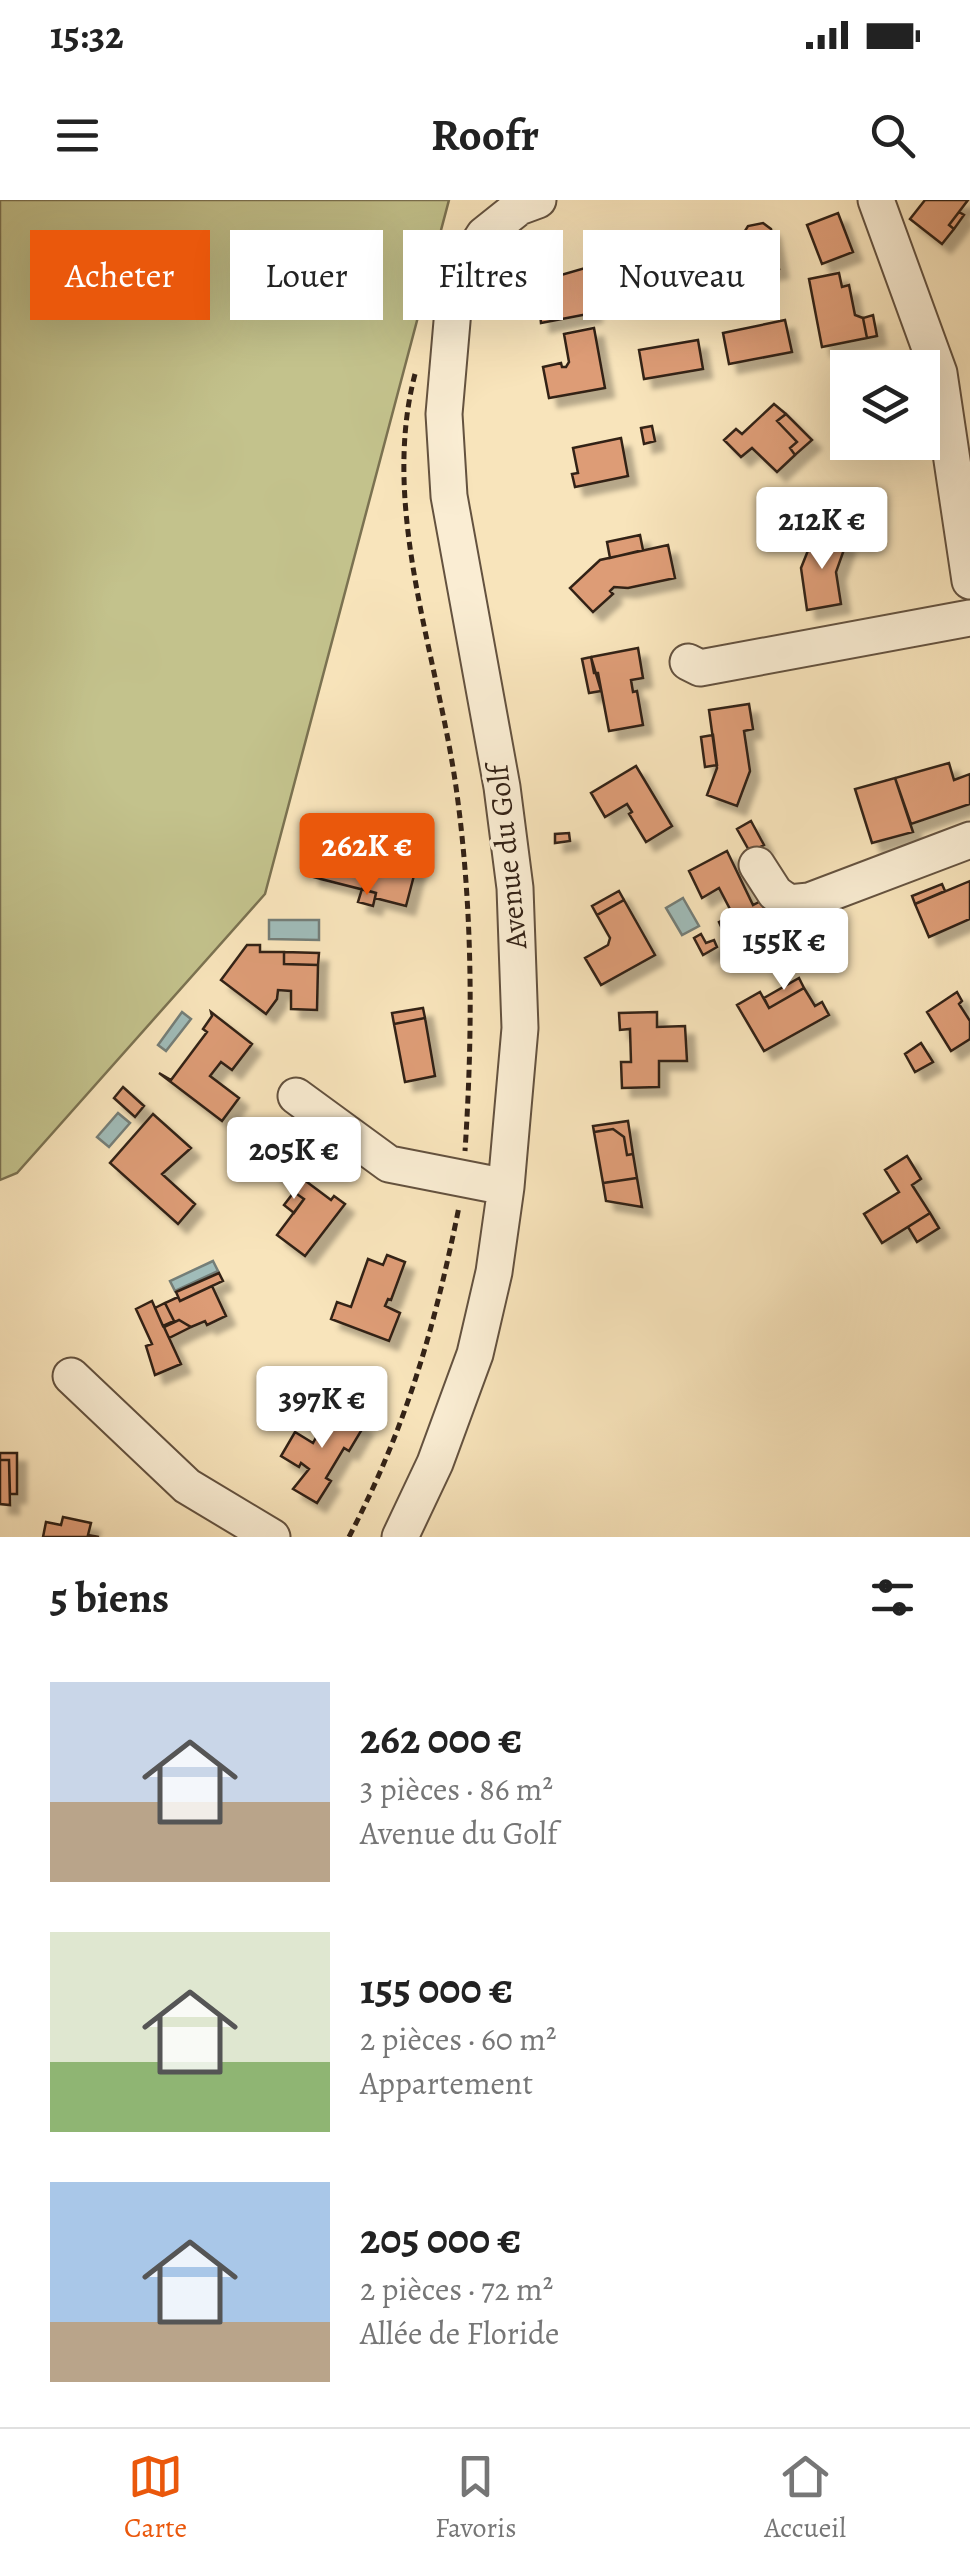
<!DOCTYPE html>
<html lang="fr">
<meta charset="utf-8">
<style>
body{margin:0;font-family:Alegreya,serif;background:#f2f2f2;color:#222;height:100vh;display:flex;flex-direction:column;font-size:38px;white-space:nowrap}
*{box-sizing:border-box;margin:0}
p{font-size:32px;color:#767676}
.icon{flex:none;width:55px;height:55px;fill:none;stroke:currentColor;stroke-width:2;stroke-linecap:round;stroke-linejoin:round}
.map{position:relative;height:1337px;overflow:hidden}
.details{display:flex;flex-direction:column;background:#fff;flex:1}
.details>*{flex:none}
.hud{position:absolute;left:30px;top:30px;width:910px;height:90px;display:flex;gap:20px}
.tools{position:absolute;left:830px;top:150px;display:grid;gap:20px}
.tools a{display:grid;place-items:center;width:110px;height:110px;border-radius:0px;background:#fff;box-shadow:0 10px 40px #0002;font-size:50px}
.price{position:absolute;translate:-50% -85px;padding:0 22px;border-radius:10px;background:#fff;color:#222;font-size:32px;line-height:65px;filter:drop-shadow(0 2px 5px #0008)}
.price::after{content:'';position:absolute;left:50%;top:60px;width:30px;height:22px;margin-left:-15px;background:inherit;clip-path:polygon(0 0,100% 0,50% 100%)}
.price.current{background:#ea580c;color:#fff}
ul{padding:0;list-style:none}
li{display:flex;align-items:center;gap:30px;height:250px;padding:0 50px}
li span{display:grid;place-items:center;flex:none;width:280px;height:200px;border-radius:0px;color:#555}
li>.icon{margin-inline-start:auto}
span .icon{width:120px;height:120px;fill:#fffc;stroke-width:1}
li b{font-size:42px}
h2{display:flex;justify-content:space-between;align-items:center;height:120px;padding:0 50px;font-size:42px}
.tag{padding:0 35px;border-radius:0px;background:#fff;box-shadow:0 10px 40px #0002;font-size:35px;line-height:90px}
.tag.current{background:#ea580c;color:#fff}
.status{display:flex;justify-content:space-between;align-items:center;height:70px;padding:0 50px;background:#fff;direction:ltr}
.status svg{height:28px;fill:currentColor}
header{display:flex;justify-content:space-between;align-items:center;height:130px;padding:0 50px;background:#fff;font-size:45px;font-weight:700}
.dock{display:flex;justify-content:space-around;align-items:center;height:140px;border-top:2px solid #e0e0e0;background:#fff;font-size:28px;color:#767676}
.dock a{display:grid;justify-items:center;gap:5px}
.dock .current{color:#ea580c}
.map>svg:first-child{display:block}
</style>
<div class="status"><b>15:32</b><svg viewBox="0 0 49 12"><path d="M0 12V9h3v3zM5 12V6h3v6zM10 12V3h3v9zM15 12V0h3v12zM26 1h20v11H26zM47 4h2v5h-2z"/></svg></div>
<header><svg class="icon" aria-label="menu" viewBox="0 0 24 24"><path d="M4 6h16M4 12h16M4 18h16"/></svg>Roofr<svg class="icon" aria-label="search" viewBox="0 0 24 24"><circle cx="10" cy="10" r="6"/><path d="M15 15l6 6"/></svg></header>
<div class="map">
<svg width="970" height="1337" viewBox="0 0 970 1337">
<defs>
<filter id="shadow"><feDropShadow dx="9" dy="9" stdDeviation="2.5" flood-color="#0004"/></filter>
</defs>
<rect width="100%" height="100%" fill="#f8e4bb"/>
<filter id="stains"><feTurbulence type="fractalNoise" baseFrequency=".002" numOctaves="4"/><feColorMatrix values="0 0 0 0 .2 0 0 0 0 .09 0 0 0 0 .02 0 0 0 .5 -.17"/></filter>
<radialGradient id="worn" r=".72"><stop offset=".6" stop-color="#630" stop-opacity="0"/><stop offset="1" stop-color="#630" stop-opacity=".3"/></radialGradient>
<!-- green -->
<path fill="#c3c28c" stroke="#7b7251" stroke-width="2.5" d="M0,0h449l-184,694 -248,279 -17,7z"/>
<!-- water -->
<path fill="#a0bcb9" stroke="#747e78" stroke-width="2.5" d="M683,698l16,28 -17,9 -16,-27z
M269,720h50v20l-50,-1z
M182,812l9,7 -25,32 -8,-6z
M118,913l12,10 -21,24 -12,-10z
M213,1061l5,10 -43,20 -5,-10z"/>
<!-- building -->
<path fill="#dd9c76" stroke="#332216" stroke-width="2.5" filter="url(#shadow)" d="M925,0h43l-19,25 5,4 -12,15 -32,-25z
M959,12l5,3 -10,14 -5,-4z
M838,13l15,39 -31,12 -15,-39z
M763,23l8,6 8,40 -64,12 -6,-31 35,-6 -1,-10 5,-8z
M743,34l1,10 -22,4 -2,-10z
M666,45l2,8 -29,6 4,21h-4l-6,-29z
M682,46l8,40 -48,9 -3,-36z
M585,68l8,45 -52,10 -4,-41z
M839,73l3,14 7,-2 6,30 8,3 4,20 -45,9 -13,-68z
M873,115l4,21 -10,2 -4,-20z
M785,120l7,32 -63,12 -6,-31z
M594,128l11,60 -56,10 -6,-31 18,-4 1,4h4l3,-5 -5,-28z
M698,140l5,29 -59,10 -5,-29z
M774,204l12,10 -9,7 20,21 -7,6 5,7 -18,17 -25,-24 -11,9 -17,-17 12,-11 6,5z
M786,214l26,26 -17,15 -5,-7 7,-6 -20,-21z
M652,226l3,15 -11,3 -3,-16z
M621,238l7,38 -53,11 -3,-13 6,-1 -5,-25z
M815,333l31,11 -10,28 5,32 -34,6 -6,-42z
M640,335l3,15 -33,8 -3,-16z
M668,345l7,33 -47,10 -14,-1 -4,4 3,3 -20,18 -23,-24 30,-28z
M638,448l5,30 -12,2 2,12 4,-1 6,34 -34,6 -11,-58h-4l-3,-16z
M591,457l10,34 -12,2 -7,-34z
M749,504l4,25 -9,2 6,40 -13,35 -30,-11 10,-27 -8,-58z
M713,535l4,30 -12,2 -4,-30z
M949,563l5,17 16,-6v30l-59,20 -16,-46z
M636,566l36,60 -26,16 -17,-28 3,-2 -5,-8 -22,13 -14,-24z
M895,578l18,54 -41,11 -17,-54z
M751,621l13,24 -14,7 -13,-23z
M361,629l61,16 -16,61 -31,-8 1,-5 -55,-14 8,-30 25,7z
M569,633l1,8 -15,2v-9z
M318,646l11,3 -8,30 -11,-3z
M727,651l26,54 8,-4 9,20 -42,21 -9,-20 14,-7 -14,-27 -17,10 -13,-27z
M970,681v38l-41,18 -14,-33z
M942,684l3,7 -30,13 -3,-8z
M362,689l14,4 -3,13 -15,-4z
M619,691l5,9 -27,15 -5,-9z
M624,700l31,55 -54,30 -16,-27 23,-13 2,-7 -13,-23z
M701,734l5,9 8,-3 3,7 -14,8 -9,-17z
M247,745h13v7h24v12l34,1 -1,45 -26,-1v-18l-13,-1 -1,9 -11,15 -45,-34z
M284,752l35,1 -1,12 -34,-1z
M799,778l5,10 -35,20 -5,-10z
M804,788l11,18 7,-4 7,13 -65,36 -27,-46 23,-13 9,16z
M957,792l5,9 -3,3 11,17v18l-19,12 -24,-39z
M423,808l2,10 -31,6 -2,-11z
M211,812l41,32 -20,26 -11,-8 -11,14 29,22 -17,23 -63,-48 12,7 36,-48 -4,-3 9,-13z
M657,812v15l28,-1 2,35h-28v26l-37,1 -1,-26h10l-1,-33 -10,1 -1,-17z
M425,818l10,58 -30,6 -11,-58z
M921,843l12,19 -18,10 -10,-18z
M123,887l21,19 -9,11 -21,-19z
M153,914l38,34 -29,26 33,30 -17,20 -68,-61z
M628,921l5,33 -6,1 -3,-18 -11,-8 -19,3 -1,-6z
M613,929l11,8 3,18 6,-1 4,24 -34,5 -9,-51z
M288,938l20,15 -26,25 -16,-13z
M907,956l14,23 -9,6 18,28 -48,30 -18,-29 35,-22 -14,-22z
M637,978l5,29 -36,-6 -3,-18z
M303,979l28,21 3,-4 11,8 -40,52 -28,-21 27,-36 -10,-7z
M294,992l10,7 -10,14 -10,-8z
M930,1013l9,15 -22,14 -9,-15z
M387,1055l18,7 -14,38 -3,-1 -3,7 15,7 -11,28 -58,-22 6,-17 14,5 17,-48 15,6z
M219,1073l4,8 -43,20 -4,-9z
M212,1086l14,30 -19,9 -2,-4 -14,6 -12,-7 -15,7 17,37 -26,11 -9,-29 6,-2 -16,-35 16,-8 11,25 11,-5 -9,-18 13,-6 2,4z
M165,1103l9,18 -11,5 -8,-18z
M179,1120l12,7 -22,11 -5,-11z
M331,1205l33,21 -15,25 -5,-3 -18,30 5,3 -14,22 -24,-14 16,-20 -8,-6 -2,4 -18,-11 14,-24 18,11 6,-11 -3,-1z
M0,1253h17v41h-7l-1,-34h-9z
M0,1260h9l1,45 -10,-1z
M63,1317l28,6 -3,12 11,2h-56l3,-15 15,3z"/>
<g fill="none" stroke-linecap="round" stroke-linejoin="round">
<defs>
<path id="minor" d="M876,0l63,173 31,208
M688,462l12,6 270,-50
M757,665l18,28 14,10 20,-2 161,-61
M296,896l93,68 117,23
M71,1176l116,110 85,51
M400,1337l35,-74 40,-109 19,-82 12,-85 14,-159 -5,-140 -13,-101 -53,-291 -5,-82 9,-104 9,-41 22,-34 35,-28 19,-7"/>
</defs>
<!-- minor casing -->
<use href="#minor" stroke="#64523f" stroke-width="39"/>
<!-- path -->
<path stroke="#332216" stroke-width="5" stroke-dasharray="8 5" stroke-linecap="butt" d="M415,174c-35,134 22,279 41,413 17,121 17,243 9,364
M349,1337c58,-112 85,-207 110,-330"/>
<!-- minor -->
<use href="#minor" stroke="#faedd3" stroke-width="35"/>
</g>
<g text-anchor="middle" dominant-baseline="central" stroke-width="8" stroke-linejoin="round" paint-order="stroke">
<!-- street labels -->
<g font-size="30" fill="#332216" stroke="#faedd3">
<text transform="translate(507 657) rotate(-96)">Avenue du Golf</text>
</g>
</g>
<rect width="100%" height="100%" filter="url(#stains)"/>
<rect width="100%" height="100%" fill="url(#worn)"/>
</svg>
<div class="tools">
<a><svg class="icon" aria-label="layers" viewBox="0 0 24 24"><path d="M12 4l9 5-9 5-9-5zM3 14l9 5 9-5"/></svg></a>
</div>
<b class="price" style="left:822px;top:372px">212K €</b>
<b class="price current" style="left:367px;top:698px">262K €</b>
<b class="price" style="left:784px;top:793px">155K €</b>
<b class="price" style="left:294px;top:1002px">205K €</b>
<b class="price" style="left:322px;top:1251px">397K €</b>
<div class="hud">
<a class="tag current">Acheter</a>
<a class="tag">Louer</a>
<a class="tag">Filtres</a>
<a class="tag">Nouveau</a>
</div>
</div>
<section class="details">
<h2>5 biens<svg class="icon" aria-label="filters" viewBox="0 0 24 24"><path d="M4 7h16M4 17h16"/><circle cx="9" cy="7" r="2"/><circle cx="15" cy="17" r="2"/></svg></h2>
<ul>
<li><span style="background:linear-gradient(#c9d6e8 60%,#b9a48a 0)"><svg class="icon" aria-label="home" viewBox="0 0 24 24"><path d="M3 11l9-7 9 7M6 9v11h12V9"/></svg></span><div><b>262 000 €</b><p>3 pièces · 86 m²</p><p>Avenue du Golf</p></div></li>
<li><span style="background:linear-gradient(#dfe7d0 65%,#8fb573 0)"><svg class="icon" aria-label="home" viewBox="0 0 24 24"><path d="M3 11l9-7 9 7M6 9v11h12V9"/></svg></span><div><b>155 000 €</b><p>2 pièces · 60 m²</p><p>Appartement</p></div></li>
<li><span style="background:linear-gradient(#a9c7e8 70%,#b9a48a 0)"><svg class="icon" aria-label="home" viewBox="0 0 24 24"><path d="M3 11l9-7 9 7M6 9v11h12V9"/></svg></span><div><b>205 000 €</b><p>2 pièces · 72 m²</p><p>Allée de Floride</p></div></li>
</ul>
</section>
<nav class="dock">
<a class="current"><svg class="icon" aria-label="map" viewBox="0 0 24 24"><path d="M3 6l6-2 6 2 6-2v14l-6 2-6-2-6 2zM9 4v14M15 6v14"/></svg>Carte</a>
<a><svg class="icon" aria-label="saved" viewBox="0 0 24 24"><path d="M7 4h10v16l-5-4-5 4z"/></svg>Favoris</a>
<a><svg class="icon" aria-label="home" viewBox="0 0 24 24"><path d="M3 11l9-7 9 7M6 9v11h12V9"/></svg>Accueil</a>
</nav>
